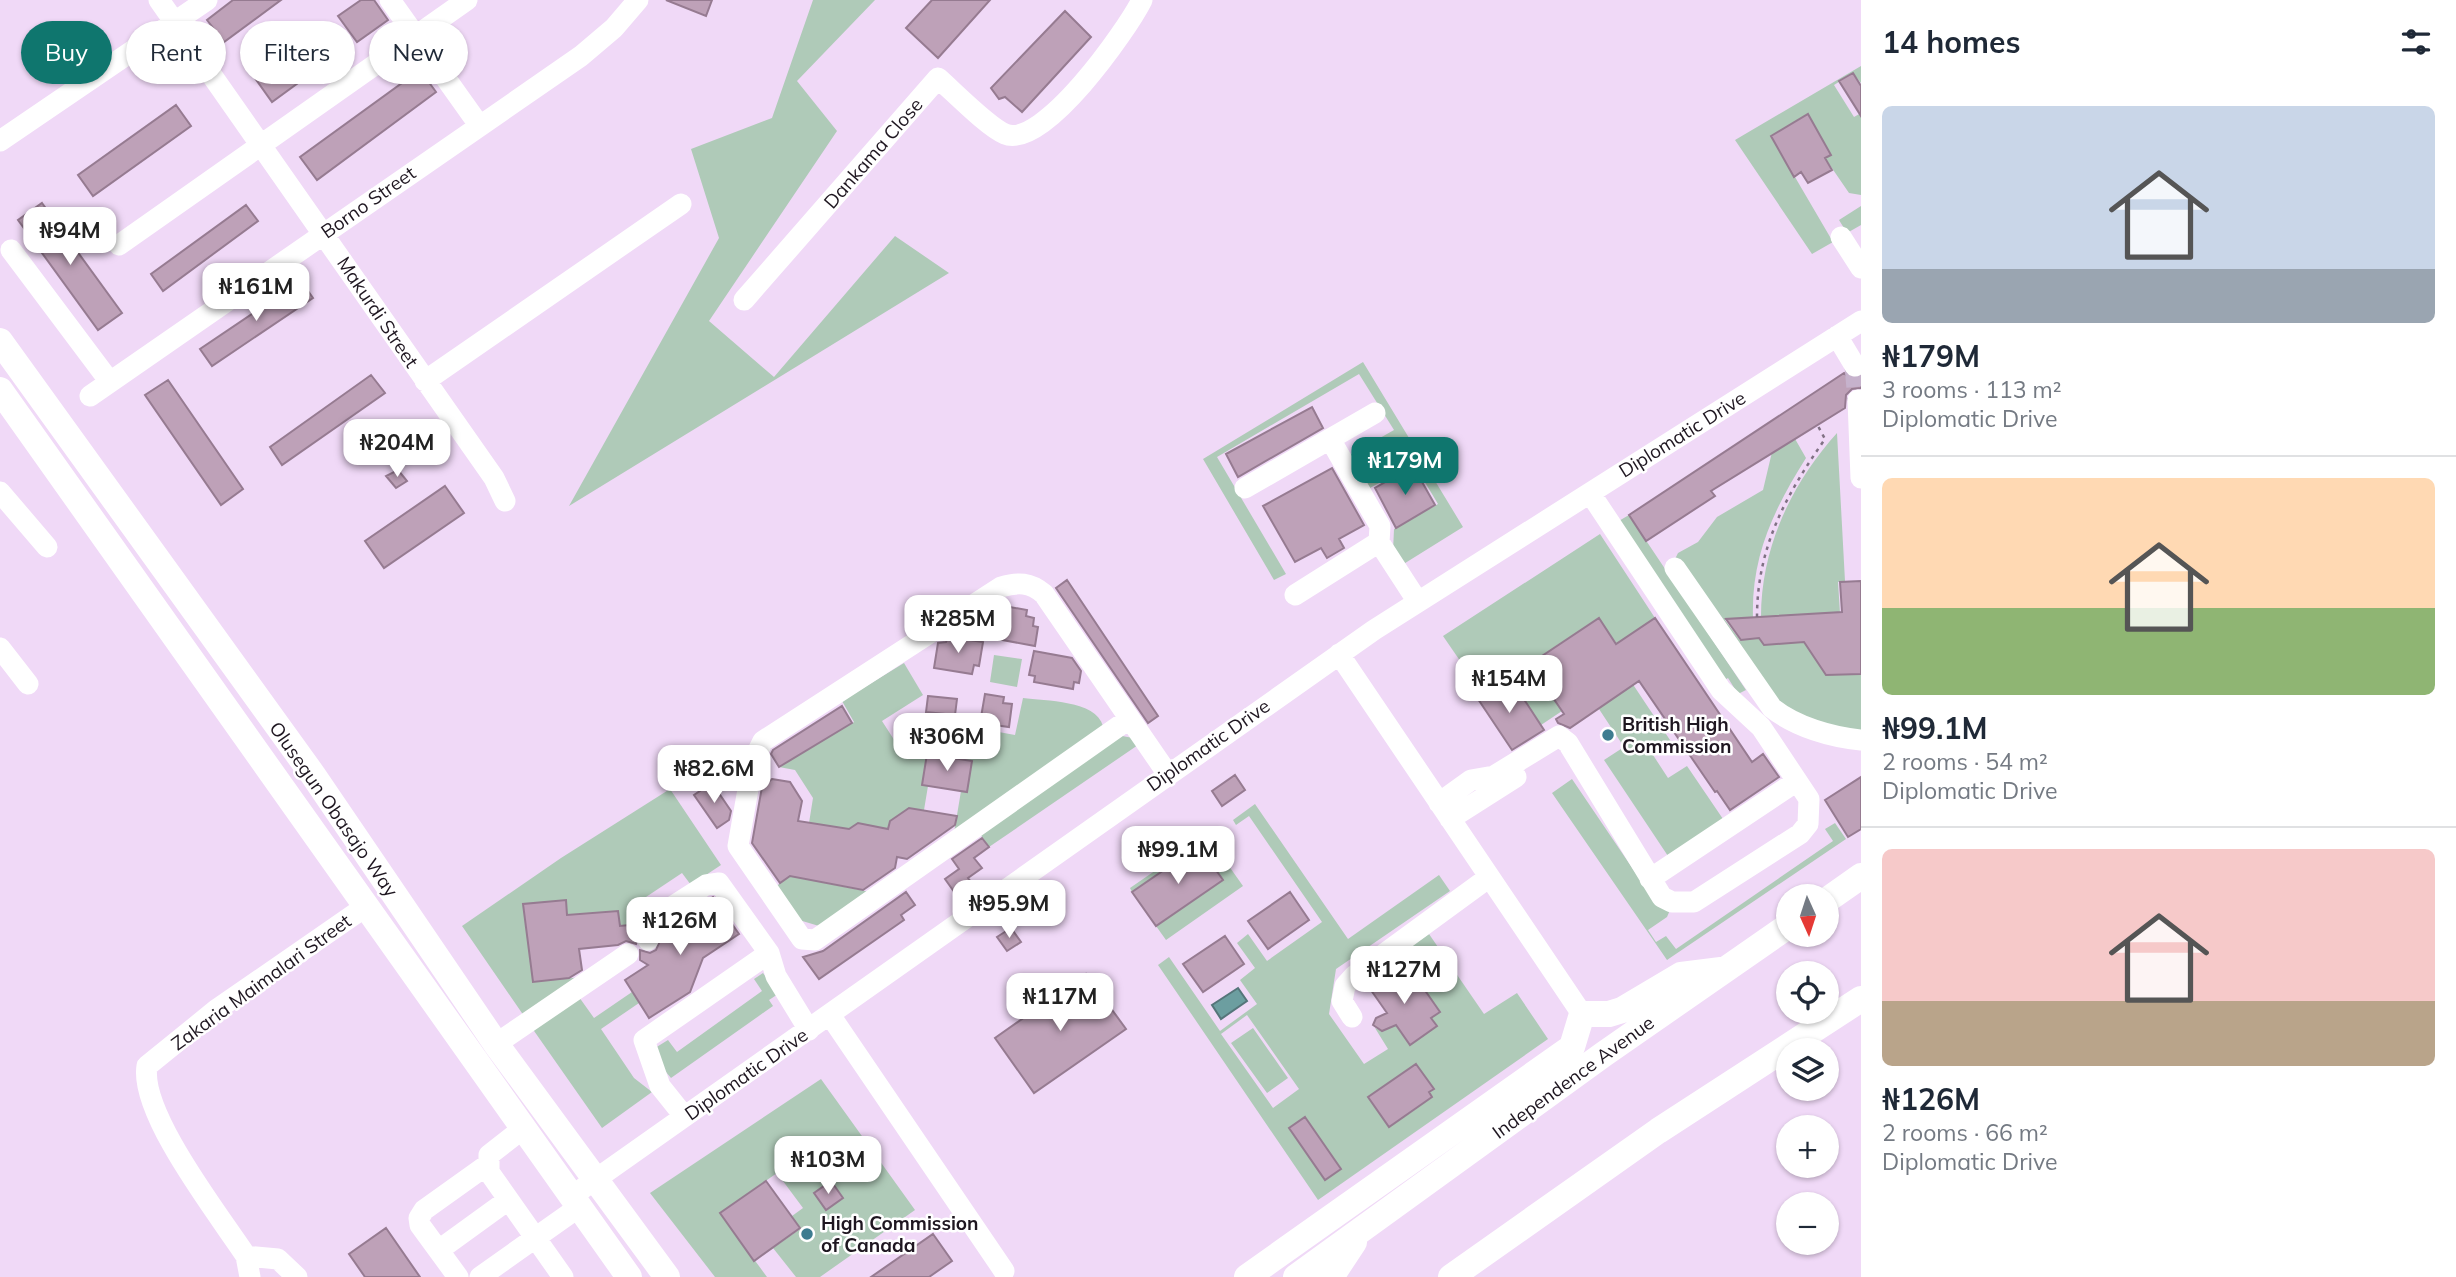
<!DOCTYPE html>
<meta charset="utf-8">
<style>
body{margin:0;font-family:Mulish,sans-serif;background:#f6f6f7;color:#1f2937;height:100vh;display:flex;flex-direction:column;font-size:26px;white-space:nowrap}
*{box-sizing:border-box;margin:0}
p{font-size:23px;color:#747a83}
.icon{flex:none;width:38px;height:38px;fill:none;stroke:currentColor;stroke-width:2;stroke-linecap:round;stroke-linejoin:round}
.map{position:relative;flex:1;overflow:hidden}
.sheet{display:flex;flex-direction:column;background:#fff;width:595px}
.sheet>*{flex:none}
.guide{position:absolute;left:21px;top:21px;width:665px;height:63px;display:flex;gap:14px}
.needle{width:46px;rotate:177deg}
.controls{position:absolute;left:1776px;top:884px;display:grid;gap:14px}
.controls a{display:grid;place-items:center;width:63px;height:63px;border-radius:50%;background:#fff;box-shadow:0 2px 5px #0004;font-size:35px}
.price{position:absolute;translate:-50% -60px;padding:0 16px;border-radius:14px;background:#fff;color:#222;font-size:23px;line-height:46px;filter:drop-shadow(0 2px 4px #0008)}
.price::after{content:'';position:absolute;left:50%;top:42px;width:21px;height:16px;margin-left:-10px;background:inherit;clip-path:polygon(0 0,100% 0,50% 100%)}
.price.on{background:#0f766e;color:#fff}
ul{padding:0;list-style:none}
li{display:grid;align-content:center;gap:14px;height:371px;padding:0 21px}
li+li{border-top:2px solid #e0e1e3}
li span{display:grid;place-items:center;height:217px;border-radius:10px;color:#555}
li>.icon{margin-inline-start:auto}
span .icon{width:126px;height:126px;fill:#fffc;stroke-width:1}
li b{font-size:30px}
h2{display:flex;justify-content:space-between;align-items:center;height:84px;padding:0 21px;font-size:30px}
.chip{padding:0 24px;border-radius:32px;background:#fff;box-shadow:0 2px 5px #0004;font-size:24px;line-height:63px}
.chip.on{background:#0f766e;color:#fff}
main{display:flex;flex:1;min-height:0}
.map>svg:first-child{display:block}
</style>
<main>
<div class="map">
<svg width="1861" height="1277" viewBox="0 0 1861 1277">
<rect width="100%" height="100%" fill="#f0d9f7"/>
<!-- green -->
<path fill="#afcab8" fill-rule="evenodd" d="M813,0h62l-78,81 40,50 -128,190 65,56 121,-141 54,37 -380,233 150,-268 -28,-89 81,-31z
M1861,66v17l-8,-10 -19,12 20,32 7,-4v82l-12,-2 -24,-35 6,-3 -23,-40 -37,21 62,106 -21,12 -77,-114z
M1861,206v19l-14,8 -8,-13z
M1363,362l100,165 -61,38 -9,-14 1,-22 44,-25 -24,-40 -44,24 -20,-33 44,-25 -35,-56 -142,83 69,117 -12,6 -71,-121z
M1837,433l8,148 -7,1 2,31 -79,4c0,-69 30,-133 76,-184z
M1794,437l12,21c-32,51 -55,98 -53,160l-28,2 15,20 19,-2 5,7 40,-3 22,33 35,-1v65l-73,-20 -115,-156 5,-10 20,-11 19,-25 46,-27 9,-38z
M1629,515l117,175 -8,4 -10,-16 -7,4 -104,-160z
M1600,534l55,84 -38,26 -19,-26 -68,46 4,6 -26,17 -12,-16 -20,13 -33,-48z
M994,655l28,4 -5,28 -27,-5z
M904,663l19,32 -41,26 18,28 27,5 -5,30 6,2 -4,24 -15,-2 -19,13 -2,8 -30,-6 -9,6 -40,-6 4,-25 -18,-28 -16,-3 75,-45 -12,-21z
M1538,676l24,35 -21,14 -23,-35z
M1632,683l40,60 -19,12 15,23 19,-12 36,53 -55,37 -64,-96 20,-13 -27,-41z
M1023,698c22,3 73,2 80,28l-149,107 7,-42h6l5,-29 -12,-3 6,-33 49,9z
M1117,735l16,3 5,7 -149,102 -11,-16z
M1572,779l84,124 14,7 -3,7 -19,13 8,12 10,-6 10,13 157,-108 -8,-12 10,-6 11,16 -179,121 -115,-167z
M670,789l51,76 -30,20 -9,-12 -45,30 8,13 -3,8 -22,2 -3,-15 -46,4 -37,67 48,-5 -58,39 -62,-90 99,-68zM566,900l1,20 -42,3 -1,-19z
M1255,804l93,135 91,-64 11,16 -114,78 -7,45 35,50 24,-15 -13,-21 7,3 11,-10 17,24 27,-19 -6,-8 9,-6 -25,-36 -10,6 -5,-7 -34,8 1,-8 62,-41 55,80 33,-21 31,46 -230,161 -160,-235 11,-8 51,74 37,-27 -17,-24 15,-12 -18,-25 11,-9 19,27 55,-39 -73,-106 -13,9 -3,-5zM1247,1015l52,74 -26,19 -52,-74zM1416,1064l17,24 -21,15 4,6 -27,18 -21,-30zM1305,1117l35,52 -51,-41z
M1207,835l36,51 -77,54 -10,-14 67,-46 -24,-34 -67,46 -2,-4z
M790,876l80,16 -51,34 -20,-6 -24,-33z
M763,973l15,21 -9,6 4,6 -102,72 -10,-12 -6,-18 13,-8 9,12 85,-61 -8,-12z
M632,992l7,11 -38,26 33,49 18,14 -50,36 -70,-100 47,-31 15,21z
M1253,1028l35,50 -21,15 -36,-50z
M821,1079l94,131 -95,67h-24l-23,-29 27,-19 -8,-13 11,-8 -26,-35 -57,40 47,64h-52l-65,-84zM831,1181l12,17 -17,12 -12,-17z"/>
<!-- water -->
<path fill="#6c9ea0" stroke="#55757a" stroke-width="2" d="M906,721l50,9 -4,24 -51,-9z
M1238,988l9,13 -26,18 -9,-14z"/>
<!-- building -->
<path fill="#bea1b8" stroke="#967b91" stroke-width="2" d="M233,0h48l-57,42 -17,-22z
M361,0h13l14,20 -31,22 -19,-26z
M666,0h46l-6,16z
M932,0h58l-52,58 -32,-30z
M1065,11l26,26 -69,75 -17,-15 -6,2 -8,-11z
M304,36l20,28 -52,38 -20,-28z
M420,70l16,22 -119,88 -17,-23z
M1853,73l8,13v30l-22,-35z
M176,105l15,21 -98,70 -15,-21z
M1808,114l23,41 -6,3 7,12 -24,13 -7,-11 -7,5 -23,-41z
M42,203l80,110 -24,17 -80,-110z
M246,205l12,16 -95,70 -12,-17z
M301,281l12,17 -101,68 -12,-17z
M1844,373l5,5h12v10l-9,1 -6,6 -1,13 -134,83 4,5 -69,45 -17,-26z
M371,375l14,18 -103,72 -12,-18z
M168,380l75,109 -22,16 -76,-110z
M1312,407l11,21 -85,49 -12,-23z
M1413,466l22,39 -39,23 -21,-40z
M1332,468l32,57 -25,14 5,9 -17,10 -6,-10 -26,14 -32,-56z
M398,470l9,11 -11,7 -10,-12z
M445,486l19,27 -80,55 -19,-27z
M1067,580l91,136 -10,7 -92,-135z
M1861,581v93l-35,1 -22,-33 -40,3 -5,-7 -18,2 -15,-21 116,-7 -2,-30z
M1004,606l23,4 -1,6 8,2 -1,8 5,1 -3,19 -49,-9 3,-18 5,1 2,-9 7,1z
M1599,618l17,26 39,-26 97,144 11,-8 16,23 -49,33 -13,-19 -2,1 -76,-111 -69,47 -12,-5 -2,-4 8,-5 -34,-50z
M948,637l35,5 -4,24 -5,-1 -2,9 -38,-6 4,-25 8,-1z
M1034,651l38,7 9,13 -2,12 -5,-1 -1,7 -39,-7 1,-6 -6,-1z
M1494,680l12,18 12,-8 26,40 -32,20 -38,-57z
M985,694l19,3 -1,6 9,1 -3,23 -29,-4z
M928,696l29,3 -2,16 -29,-3z
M842,706l10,17 -73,44 -8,-13 2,-4z
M927,754l45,7 -5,31 -45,-7z
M1235,775l10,15 -23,16 -10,-15z
M1861,777v52l-13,8 -23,-37z
M772,779l18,3 12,19 -4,20 51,8 9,-6 30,6 2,-8 19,-13 48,8 -2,9 -48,34 -10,-2 -2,11 -32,22 -73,-14 -10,7 -28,-40 10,-56z
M712,783l19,28 -2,9 -12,8 -23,-33z
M982,838l7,9 -15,11 8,10 -14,10 8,10 -16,12 -15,-21 14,-10 -7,-10z
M1199,846l24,34 -67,46 -24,-34z
M906,892l9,13 -14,10 3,5 -85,59 -16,-22 20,-6z
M1290,892l19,28 -41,29 -20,-28z
M713,897l26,37 -36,24 -13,34 -41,26 -24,-38 23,-15 -8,-5v-10l10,3 6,-3 10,-23z
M566,900l1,15 51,-4 2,15 20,-2 -4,20 -10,-3 -8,4 -39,4 3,21 -13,8 -36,4 -10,-78z
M1011,928l10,14 -14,9 -10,-14z
M1225,936l19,28 -41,28 -20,-28z
M1387,968l8,11 5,-4 5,7 10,-6 25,36 -9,6 6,8 -27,19 -14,-20 -14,6 -9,-6 3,-7 11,-5 -21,-30z
M1086,974l40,55 -92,64 -39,-55z
M1416,1064l18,25 -5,3 3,5 -43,30 -21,-30z
M1305,1117l36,52 -16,11 -36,-52z
M766,1181l34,47 -46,33 -34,-48z
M831,1181l12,17 -17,12 -12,-17z
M386,1228l34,49h-55l-16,-23z
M933,1234l19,27 -23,16h-58z"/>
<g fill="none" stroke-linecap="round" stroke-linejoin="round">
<!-- minor-tunnel -->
<path stroke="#c6b2cc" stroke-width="21" stroke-dasharray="21 10" stroke-linecap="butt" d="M1855,366l3,34"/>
<!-- path -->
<path stroke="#807184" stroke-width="2.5" stroke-dasharray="3.5 5" stroke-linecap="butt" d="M1757,617c0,-70 29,-122 68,-178l-7,-13"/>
<!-- minor -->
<path stroke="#fff" stroke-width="21" d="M159,0l335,478 11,23
M390,0l89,125
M0,141l207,-141
M1841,237l20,31
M119,245l348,-245
M11,250l99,132
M744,300l194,-222c16,14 50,49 67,56 38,16 122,-104 137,-134
M1837,336l18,30
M425,381l256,-177
M90,396l491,-340 33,-28 24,-28
M1858,400l3,78
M1330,439l50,87 -1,16 39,60
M1245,488l130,-75
M0,492l47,55
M1675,568l97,140c24,19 59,29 89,32
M1295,595l84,-53
M0,648l28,36
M1339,654l243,360
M1129,719l-314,221 -13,-1 -64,-93 15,-85 10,-20 238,-154c17,-5 29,-5 43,7l123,179
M1439,803l32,-23 23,-4 65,-40 9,7 94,154 10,5h22l106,-68 8,-10 1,-25 -48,-72 -40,-37 -131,-197
M1450,819l66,-42
M1650,879l147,-98
M648,940l8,-23 50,-32 13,-2 50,70 7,23 33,54
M830,1015l174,256
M1352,1017l-10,-16 3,-15 9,-10 134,-98
M496,1044l132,-90
M684,1116l-24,-30 -16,-46 125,-87
M525,1127l-36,28v17l74,105
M572,1196l802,-566 487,-309
M439,1250l69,-50
M246,1256l32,3 19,18
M250,1277l-4,-21c-27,-41 -107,-143 -99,-190l69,-56 149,-103
M458,1277l-38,-52 -1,-7 5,-8 63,-45
M480,1277l99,-70"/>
<!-- major -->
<path stroke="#fff" stroke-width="26" d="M0,341l313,434 183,269 171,233
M0,390l629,887
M1827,900l34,-24
M1247,1277l325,-230 10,-33h27l13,-4 59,-35 40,-5
M1296,1277l308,-223 184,-128
M1331,1277l23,-35
M1451,1277l207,-146 203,-132"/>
</g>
<!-- markers -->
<g fill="#3d7c90" stroke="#fff" stroke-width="2.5">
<circle cx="1608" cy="735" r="7"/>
<circle cx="807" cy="1234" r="7"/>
</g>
<g text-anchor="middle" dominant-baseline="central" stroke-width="5" stroke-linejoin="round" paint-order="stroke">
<!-- street labels -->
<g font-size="19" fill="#1e1620" stroke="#fff">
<text transform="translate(873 153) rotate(-49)">Dankama Close</text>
<text transform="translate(368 202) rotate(-35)">Borno Street</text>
<text transform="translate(378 312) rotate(56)">Makurdi Street</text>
<text transform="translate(1682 434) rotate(-32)">Diplomatic Drive</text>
<text transform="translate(1208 745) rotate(-35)">Diplomatic Drive</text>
<text transform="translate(334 809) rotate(55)">Olusegun Obasajo Way</text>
<text transform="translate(261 982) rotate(-36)">Zakaria Maimalari Street</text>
<text transform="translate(746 1074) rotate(-35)">Diplomatic Drive</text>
<text transform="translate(1573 1077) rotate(-36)">Independence Avenue</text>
</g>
<!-- poi labels -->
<g font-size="19" font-weight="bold" fill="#1e1620" stroke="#fff" text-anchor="start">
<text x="1622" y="724">British High<tspan x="1622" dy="22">Commission</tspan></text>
<text x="821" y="1223">High Commission<tspan x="821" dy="22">of Canada</tspan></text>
</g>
</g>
</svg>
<div class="controls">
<a><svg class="needle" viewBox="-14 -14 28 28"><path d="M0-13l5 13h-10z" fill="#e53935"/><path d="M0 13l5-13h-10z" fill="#747a83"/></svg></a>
<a><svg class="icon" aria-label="locate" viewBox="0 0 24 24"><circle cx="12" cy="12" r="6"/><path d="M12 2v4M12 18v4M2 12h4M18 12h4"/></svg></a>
<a><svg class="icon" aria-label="layers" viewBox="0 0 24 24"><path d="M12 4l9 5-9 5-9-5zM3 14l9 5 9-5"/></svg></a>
<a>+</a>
<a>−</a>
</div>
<b class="price" style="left:70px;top:267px">₦94M</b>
<b class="price" style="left:256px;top:323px">₦161M</b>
<b class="price" style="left:397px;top:479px">₦204M</b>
<b class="price on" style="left:1405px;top:497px">₦179M</b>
<b class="price" style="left:958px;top:655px">₦285M</b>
<b class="price" style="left:1509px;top:715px">₦154M</b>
<b class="price" style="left:947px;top:773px">₦306M</b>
<b class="price" style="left:714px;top:805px">₦82.6M</b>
<b class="price" style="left:1178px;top:886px">₦99.1M</b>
<b class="price" style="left:1009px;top:940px">₦95.9M</b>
<b class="price" style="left:680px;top:957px">₦126M</b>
<b class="price" style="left:1404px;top:1006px">₦127M</b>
<b class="price" style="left:1060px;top:1033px">₦117M</b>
<b class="price" style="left:828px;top:1196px">₦103M</b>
<div class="guide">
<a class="chip on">Buy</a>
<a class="chip">Rent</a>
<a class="chip">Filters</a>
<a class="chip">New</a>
</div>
</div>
<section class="sheet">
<h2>14 homes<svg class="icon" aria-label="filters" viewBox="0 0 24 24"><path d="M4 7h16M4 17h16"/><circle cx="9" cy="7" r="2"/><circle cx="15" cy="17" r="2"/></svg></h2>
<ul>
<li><span style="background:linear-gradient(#c9d6e8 75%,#9aa5b1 0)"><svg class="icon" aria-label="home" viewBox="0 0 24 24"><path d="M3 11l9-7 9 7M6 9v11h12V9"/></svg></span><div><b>₦179M</b><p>3 rooms · 113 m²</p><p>Diplomatic Drive</p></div></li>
<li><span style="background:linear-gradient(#ffd9b3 60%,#8fb573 0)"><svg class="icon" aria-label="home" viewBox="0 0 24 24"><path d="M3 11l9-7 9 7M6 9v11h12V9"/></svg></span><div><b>₦99.1M</b><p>2 rooms · 54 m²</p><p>Diplomatic Drive</p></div></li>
<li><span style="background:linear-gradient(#f6c9c9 70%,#b9a48a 0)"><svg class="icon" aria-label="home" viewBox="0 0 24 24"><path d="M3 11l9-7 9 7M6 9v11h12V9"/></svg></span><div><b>₦126M</b><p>2 rooms · 66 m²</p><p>Diplomatic Drive</p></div></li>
</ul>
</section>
</main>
